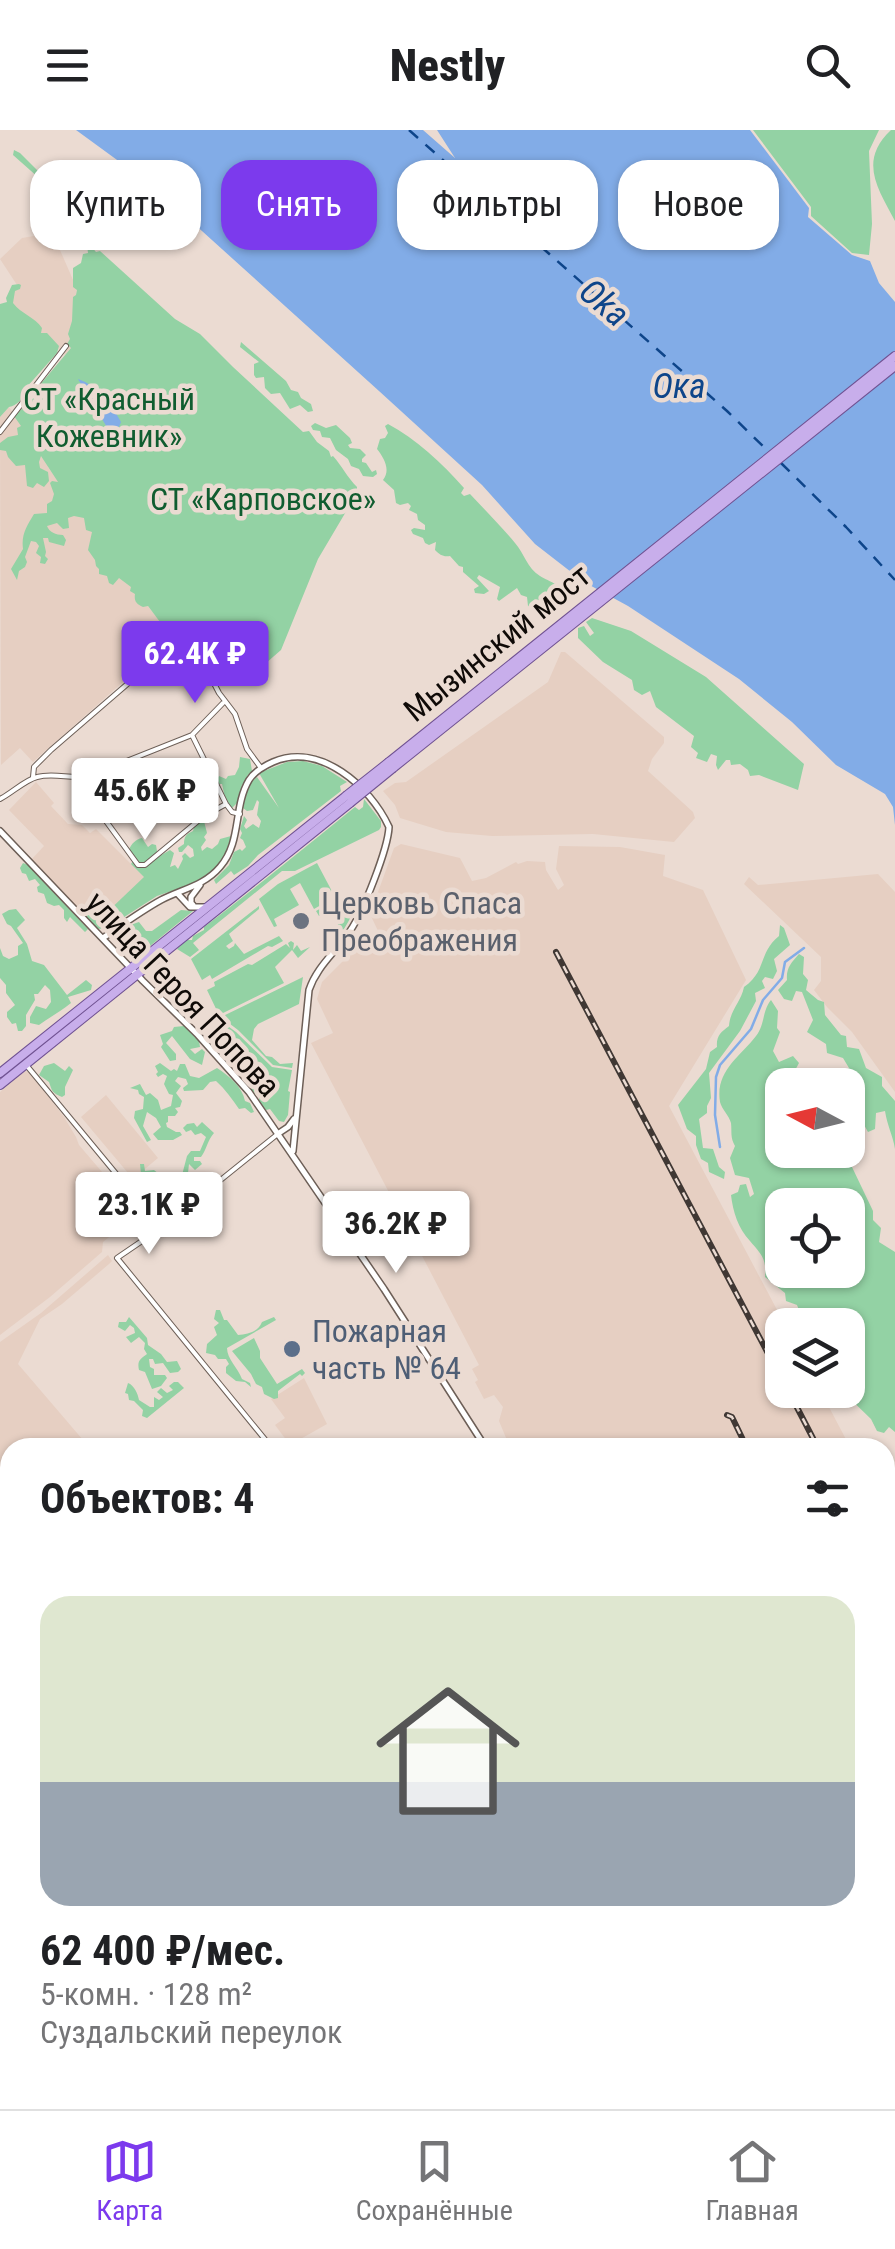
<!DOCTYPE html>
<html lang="ru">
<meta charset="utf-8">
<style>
body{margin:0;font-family:"Roboto Condensed",sans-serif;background:#f2f2f2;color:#202124;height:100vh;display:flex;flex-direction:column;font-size:38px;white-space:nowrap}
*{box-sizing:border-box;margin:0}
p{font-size:32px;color:#757577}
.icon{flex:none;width:55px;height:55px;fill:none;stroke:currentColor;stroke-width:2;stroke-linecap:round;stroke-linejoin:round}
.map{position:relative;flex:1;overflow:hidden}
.side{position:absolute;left:0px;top:1308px;width:895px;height:672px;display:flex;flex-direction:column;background:#fff;border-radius:30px 30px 0 0;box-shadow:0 2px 8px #0004}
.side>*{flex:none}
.banner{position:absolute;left:30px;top:30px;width:835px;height:90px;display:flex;gap:20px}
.needle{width:65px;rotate:277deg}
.buttons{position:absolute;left:765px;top:938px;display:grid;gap:20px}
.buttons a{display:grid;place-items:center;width:100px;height:100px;border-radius:20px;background:#fff;box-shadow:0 2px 8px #0004;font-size:50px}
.price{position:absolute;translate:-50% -85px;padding:0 22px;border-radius:10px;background:#fff;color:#222;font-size:32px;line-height:65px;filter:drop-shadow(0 2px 5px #0008)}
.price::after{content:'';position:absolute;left:50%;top:60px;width:30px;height:22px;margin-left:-15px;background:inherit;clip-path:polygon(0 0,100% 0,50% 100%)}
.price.selected{background:#7c3aed;color:#fff}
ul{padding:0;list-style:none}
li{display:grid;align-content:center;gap:20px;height:530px;padding:0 40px}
li span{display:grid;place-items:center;height:310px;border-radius:30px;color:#555}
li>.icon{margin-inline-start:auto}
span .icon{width:180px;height:180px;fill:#fffc;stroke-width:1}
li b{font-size:42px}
h2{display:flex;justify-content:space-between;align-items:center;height:120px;padding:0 40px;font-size:42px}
.chip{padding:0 35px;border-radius:30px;background:#fff;box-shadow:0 2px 8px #0004;font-size:35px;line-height:90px}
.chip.selected{background:#7c3aed;color:#fff}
header{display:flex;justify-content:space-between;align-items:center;height:130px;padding:0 40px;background:#fff;font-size:45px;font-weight:800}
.menu{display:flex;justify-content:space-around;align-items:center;height:140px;border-top:2px solid #e0e0e0;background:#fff;font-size:28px;color:#757577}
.menu a{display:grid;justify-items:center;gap:5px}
.menu .selected{color:#7c3aed}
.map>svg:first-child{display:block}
</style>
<header><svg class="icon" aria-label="menu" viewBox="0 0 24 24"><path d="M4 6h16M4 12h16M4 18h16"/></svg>Nestly<svg class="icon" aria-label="search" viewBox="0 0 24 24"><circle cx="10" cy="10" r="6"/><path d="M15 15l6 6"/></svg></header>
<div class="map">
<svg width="895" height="1979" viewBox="0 0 895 1979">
<rect width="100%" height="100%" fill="#ebdbd2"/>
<!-- built -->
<path fill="#e6cfc2" d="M34,106l26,14 17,39 -6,59 -6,7 -54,-50 -3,-5 9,-15 -17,-26 22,-21z
M9,277l40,58 -1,2 102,142 25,30 -25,19 -117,104 -13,-14 -19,17 -1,-348z
M561,522h4l99,85v6l-12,16 -4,12 45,41 2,6 -21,24 -81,-8 -101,2 -46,-4 -46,-14 -5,-13 -12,-14 12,-8 11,-1 142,-100z
M36,652l18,21 -3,3 17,18 14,1 8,8 6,-4 53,53 -52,47 -66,-69 13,-14 -35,-36z
M401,714l59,14 12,23 14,-3 30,-16 2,2 9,-3 18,1 1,8 12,20 6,-5 -8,-16 3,-23 61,1 45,8 -2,21 40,14 43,90 -77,126 116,219h-3v65h38l30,57h-337l-4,-2 -10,-24 4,-14 -9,-12 -10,4 -9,-17 3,-2 -6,-11 7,-4 -168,-322 22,-10 -16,-34 5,-17 39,-39 18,-10 -9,-19 24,-66z
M878,744l17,18v200l-43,-60 -25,-25 -13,-17 7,-9v-24l-77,-73 5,-7 9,8z
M25,941l5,2 34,44 12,20 3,8 41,48 15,23 -32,26 -1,10 -52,45 -50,38v-243z
M106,965l52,63 -25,21 -52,-62z
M108,1125l4,6 -3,3 -47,40 -22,15 -22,45 71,83 -79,1v276l-10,5v-387l41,-29z
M304,1248l23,46 -37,21 -15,-20 10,-7 -14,-19z
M895,1370v439l-10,-19v-414z
M10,1631v168l-10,3v-166z
M885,1837l10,19v123h-819l-6,-9h815z
M10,1839v131h6l-13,7 -3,-3v-126z"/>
<!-- green -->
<path fill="#93d2a4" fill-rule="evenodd" d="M753,0h126l-10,21 3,73 -3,31 -17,-2 -41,-37v-9z
M891,0h4v91c-17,-32 -37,-60 -4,-91z
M14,20l6,3 40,40 15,11 1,4 19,7 6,9 -3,3 2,6 -4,2 -6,-5 -5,3 1,6 -3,3 -14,-5 -1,-5h-5l-3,-10 -7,2 -4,-2 -1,-10 -5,-6 2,-11 4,-3 -1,-6 -35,-31z
M87,115h3l6,7 4,-1 75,68 25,15 33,33 70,65 6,-1 8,11 12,9 2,6 2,-1c9,10 14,21 24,31v6l-39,66 -37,91 -31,27 -39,-6 -42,-37 -21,-28 -5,1c-7,-3 -9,-6 -8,-13l-5,-3 1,-4 -12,-9 -6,7 -4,-2 -2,-7 -8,-2v-5l-3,-3 -1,-6 -7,-10 4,-18 -6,-2 -2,-12 -10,-2 -6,2 1,10 -6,1 -6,-6 -10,3c2,6 9,9 16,9l3,5 -2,6 -15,-4 -1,-4h-5l3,14 -1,4 3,3 -3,5 -5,-1 1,-6 -5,-4 3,-7 -3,-4 -5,-1 -6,16 2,5 -2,5 -6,4 -2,9 -6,-11 12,-20c-2,-15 4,-23 11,-35l13,-1v-9l5,-3 2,-7 -4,-11 2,-2 6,1 -17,-26 -2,6 1,6 8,4 1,9 -5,6 -7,-4 -4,5 -6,-2 -2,-21 -9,1 -8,-9 -2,-6 -6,-1v-7l8,-6 10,-2 -1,-7 4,-2 -7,-10 27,-25 -3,-4 33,-39 -4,-4 3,-5 -2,-5 4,-13 1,-24 3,-2 1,-5 -4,-3v-19l8,-5 2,-9 5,-1z
M19,154l2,1 -1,4 -5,2 -2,12c8,11 22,14 29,25l-1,5h6l12,13 -2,7 -31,35 2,3c-5,7 -11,15 -19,16l-9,10v-113l7,-2 -1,-4 6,-13z
M241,212l45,39 5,9 7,2 3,6 10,6 2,7 -5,1 -8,-7 -10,4 -10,-16 -9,1 -6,-6 -1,-11 -8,1 -2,-3v-11l5,-2 -19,-15z
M315,293l11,5 10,-3 14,13 2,5 -4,2 2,3 10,1 6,6 -4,4v3l4,1 6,9 4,-2 1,4 -4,3 -10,-1 -4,-7 -8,-3 -3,-7 -12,-9 -6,-12 -8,-1 -2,-6 -7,-1 -2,-4z
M388,294c28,15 54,39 76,64l-3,5 3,3 6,-2c15,16 31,32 45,49 9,10 12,25 25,33 11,7 19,6 23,20l-7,15h-5l-2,5 -4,-1 -1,-6 -6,-2 -3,-6 -3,6 -4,-1 -1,-9 -6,-2 -4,-7 -18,13 -2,-2 3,-12 -21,-12 -2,3 12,13 -5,3 -9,-1 -1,-4 5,-3 -16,-14v-5l-4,-1 -9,-10c-7,1 -10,-1 -15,-6l1,-8 -7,3 -4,-2 -2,-5 -10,-4 -2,-4 3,-2 11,2v-5l-7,-5 -1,-6 -8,-4 2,-4 -3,-3 -8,2 -4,-2 -2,-13 -11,-10c8,-10 1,-22 -6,-31l3,-10 5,-1 3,-5 -3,-7z
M592,488l39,13 75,46 98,87 -6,26 -39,-15 -9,1 -2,-6 -8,-6 -9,1 -1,-5h-4l-8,10 -2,-5 1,-9 -6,-2 -4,8 -11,-4 2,-5 -7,-6 3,-11 -38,-29 -6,-16 -8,4 -8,-5 -2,-10 -29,-18 -25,-24v-10l6,-2 6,10 4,-3 -8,-11z
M240,627l10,2 2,12 -5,5v6l-5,3 -4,17 -6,6 -5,-1 -5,-23h-5l-1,-3 3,-5 7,3 2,-3 7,-1 4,-8z
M303,631l19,5 25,16 -7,4 1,5 -83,64 -10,11 -14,9 -3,-4 -15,13 -2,-4 15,-15 5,-13 6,-3 2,2 4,-4 -3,-7 -3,-2 2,-5 -2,-4 4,-13 3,4 -3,6 2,3 7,-5 6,4 2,-7 -4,-6 2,-13 -2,-2 -4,10 -6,1 -4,-3c2,-13 3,-23 14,-31l22,31 -20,-35 28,-11z
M364,669l17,22v6l-2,3 -84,41h-13l-89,72 6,7 -9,7 -13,-8 9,-9h6l1,-4 11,-6v-3c49,-37 100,-79 151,-120l4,3 4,-3z
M201,690l3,1 3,12 -3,4 2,3 -5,7 1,4 5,-4 5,2 6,-5 2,-5 11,-3 2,3 -10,21 -14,16 -3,-1 -14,9 -35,12 -50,32 -10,1 -12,-12v-4l6,-4 11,8 42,-40 -13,-13 4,-6 -6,-8c2,-6 7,-11 13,-12l6,9 4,-3 4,1 2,12 12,-7 4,3 -4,14 5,-2 3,4 5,-10 -1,-3 3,-3 5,5 4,-2 -1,-7 -5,-4 -6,7h-3l-1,-4 6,-4c0,-7 2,-10 9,-13l2,-7z
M23,733l5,2 60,64 -3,3 -15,-15 -3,5 -3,-4v-8l-5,-5 -5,1 -7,-3 -3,-9 -6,-2 -1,-5 3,-2 -5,-6 -6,2 -3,-7 -4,-1 -2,-5z
M317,733l18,34 -21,12 -14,-26 -10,6 9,16 -25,14 3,7 -3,1 -15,-28 19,-15z
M343,766l5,11 7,-3 3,-7c-6,24 -18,39 -34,57l-3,-5 16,-13 1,-13 4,-3 -8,-14 -8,4 3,6h-10l-3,-5z
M259,776v3l-30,25 4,7 -7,5 3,3 5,-3 1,-3 9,11 35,-18 4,5 -11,6 -4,-1 -56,33 -2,-4 -8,5 -11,-21z
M16,779l9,11 -8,8 10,16 5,17 12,4 23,30 19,-15 6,5 -1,5 -23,7 3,6c-11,9 -21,14 -32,22l-9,-2v-6l6,-11 10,3 5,-7 -1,-12 -5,-5 -7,9h-4l1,6 -9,15v11l-4,5h-4l-2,-8 -4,1 -5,-7v-5l8,-7 -9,-12v-8l-6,-7v-30l3,8 6,3 9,-4v-9l5,-3 -12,-17 -4,-2 -5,-10 7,-4z
M181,780l12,1 -54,44h-13l-7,-8 -2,-9c4,-8 14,-14 22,-16l7,9h6z
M780,795l4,3 6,17 -16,14 3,12 -4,8 -8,-2 -3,4 3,7 -10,5 1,8 -16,30 -31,42 2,25 -4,8v7l-8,6 4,29 10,1 6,18 6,5 -1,7 -15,-7 -1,-9 -7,-4 -5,-14v-9l-9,-7 -9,-24 28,-36 4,-17 7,-5c-1,-11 4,-15 12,-21 1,-16 12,-24 15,-39 23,-16 14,-34 35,-51z
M291,811l3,2 -1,7 4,-5 4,6 9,-4 -12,11 -6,-8 -17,17 9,16 -65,32 -12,-25 8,-4 -1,-4 34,-18 4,1 34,-21 4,4 -2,-5z
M799,824l5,3 -1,17 5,6 -2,10 12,10 6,2 1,13 16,20 5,1 1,11 12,2 7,19 16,9v9l13,15v48c-2,-13 -8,-24 -10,-38l-9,2 -1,16 -7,3 -5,-9v-9l-12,-6 -3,-5 10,-4 -2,-8 9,-5 -5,-7 -12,6 -9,-1 -5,-11 4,-2 5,4 6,-7 -6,-10 -16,-5 -1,-9 -19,-12 6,-12 -11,-28 -6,-1 -4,10 -8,-2 -6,-9 9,-10c-1,-12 4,-17 12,-26z
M303,847l-4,27 -41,20 -4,5 -2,11 14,16 6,1 8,7 13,-1 -1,5 -19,-3 -35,-35 -17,-13z
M771,870l7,11 -1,17 3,4 -7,19 6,11 14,-6 6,7 -7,13 19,9h-29v65h66v-4l4,21 21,44v9l8,8 -2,14 16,10v180l-6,-5 -5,6 -7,-2 -6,-12 -30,-29h7v-65h-47l1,-7 -5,-13 -11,-4 -1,-8 -20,-16c2,-18 -4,-23 -15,-36 -12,-13 -17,-29 -19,-46l7,-3 2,-7 6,-1 4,13 4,-3 -5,-16 -14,-3 -5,-17 5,-12c-5,-9 -3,-14 -4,-23 -2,-8 -9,-13 -11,-21 -5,-31 20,-45 36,-66 9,-11 6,-25 15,-36zM782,1075h66v65h-66z
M218,889l18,13 36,35 20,3 -4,21 2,1 -2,23 -4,7 -5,-1 -9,-12 -4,1c-4,-5 -7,-5 -7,-13l-10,-7 -3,-6 2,-4 -40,-45 -1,-3 3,-8z
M184,896l15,15 1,6 -10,2 5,5 7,-5 3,3 -3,13 -12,-6 -18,-23 -6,7 10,11v6l-6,1 -9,-14 2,-3 -3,-9 12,-4 2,-4z
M54,933l11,8 4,-5 4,4 -8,17v8l-3,2c-10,-4 -10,-6 -13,-15l-10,-7 5,-9z
M160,933l11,8 3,-2 3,2 3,-7h5l5,12 9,2 18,-10c12,8 25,18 28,33l5,2 4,9 -3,1 -6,-5 -6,1c-7,-10 -14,-20 -23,-28l-6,1 -7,8 -19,1 -1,-3 5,-4 -2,-5 -8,-2 -3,4 6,5 -5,7 6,8 -2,6 -5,1 3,4 -3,4h-7v6l-2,1 1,4 9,5h4l2,3 -9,5h-15l-5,-6 8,-7 -5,-9 -9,-6 -4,14 8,14 -4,2 -13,-24 1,-7 8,-2 1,-12 -5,-3 -1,-4 -8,-2 10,-4 6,11 4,-2 8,7 3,10 10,-4 2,-11 -4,-1 -5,-10 3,-8 -4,-2 -5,3 -2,-3 2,-2 -3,-6z
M202,992l12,11c-7,8 -7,16 -13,24h-7v4h6l2,3 -7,6 -6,-6 -1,9 -11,15 -16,-4 -13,3v12l-3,3 -2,-6 3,-3 -8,-7v-10l3,-2 -1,-10h4l1,7 9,-1 5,4 -5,6 4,2 8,-4 3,3 5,-1 -2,-5 4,-3 6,3 5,-19 4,-5h9l6,-14 -5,-4 -6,2 -4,-5 -5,2 -3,-4 4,-4 7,-1 3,4z
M216,1180h4l4,10h3l11,15c10,-1 20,-3 24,-13l12,-5 2,3 -49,28c0,11 11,20 15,31l8,4 1,4 -6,-5 -9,-1 -10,-8v-6l3,-3 -3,-5h-8l-3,-4 -9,-2 1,-9 10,-9 -3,-8 5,-4 -5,-4z
M129,1187l18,21 1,7 13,9 6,8 10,-1 4,8 -3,3 -8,1 -7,-10 -8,1 -2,-5h-4l1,8 4,2v6h11l2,3 -6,8 -9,3 -7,-17 -6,-2c-2,-9 1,-11 8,-16l-3,-5 1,-6 -6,-6 -8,6 -5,-6 9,-4 -1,-5 -4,-3 -5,6 -7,-4 1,-5h7z
M254,1208l6,13v7l17,26 25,-15 3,4 -3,3 -2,-2 -22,17v7l-4,1 -10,-5 -2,-7 -6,-3 -5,-10 -19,-23z
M174,1252h4l6,6 -37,30 -5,-2 1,-6 -9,-9 -5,-1 -1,-6 -3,-1 3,-10c6,2 10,11 11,17l11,7h4v-10l5,3 4,-3 -6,-5 4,-4 6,5 6,-3 -4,-4z"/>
<!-- water -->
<path fill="#82ace7" d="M76,0h347l32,28 -18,-28h313l59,78 -1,9 44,38 18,6 9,22 16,19v523l-2,-18 -8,-13 -49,-29 -44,-43 -53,-43 -111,-73 -44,-24 -49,-38 -53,-59 -103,-94 -229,-207z
M78,249c20,7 33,24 43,43l-8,19 -6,3 -2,-6 3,-9z"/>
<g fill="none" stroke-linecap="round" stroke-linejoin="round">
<!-- stream -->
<path stroke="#82ace7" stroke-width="2.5" d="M720,1017l-5,-32 1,-38 4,-12 31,-36 12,-29 19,-22 3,-16 19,-14"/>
<!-- ferry -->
<path stroke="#0e458a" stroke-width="2.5" stroke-dasharray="12 10" stroke-linecap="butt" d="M409,0l318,281 44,43
M781,333l65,64 49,53"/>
<defs>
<path id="minor" d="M0,302l66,-86
M174,511l33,29 12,23 16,21 12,35 14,19
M192,605l34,69 6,8 8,2
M192,605l31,-32
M33,647l1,-10 17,-17 88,-76
M81,648l14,28 43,59h7l59,-49 22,-12
M0,669c12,-6 25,-19 37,-22 18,-5 35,3 52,-1l103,-41
M27,936l134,162
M272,1318l-155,-190 44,-30 118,-95
M885,1370l10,-6
M885,1852l10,19
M200,1970l4,9
M319,1970l5,9
M447,1970l4,9
M529,1970l5,9
M629,1970l5,9
M741,1970l5,9"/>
<path id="tertiary" d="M0,701l143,150 55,54 51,57 135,197 102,159
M178,764l12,13h16
M193,775l-2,-2v-6l9,-12
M103,808c19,-13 38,-27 58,-38 21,-11 43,-14 59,-33 22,-25 13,-60 29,-87 5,-8 15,-14 24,-18 47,-20 97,24 116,65 -1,22 -26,85 -39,104 -14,21 -33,35 -41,59l-16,161
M279,1003l9,-6 6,-8
M0,1607l10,-5
M885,1818l10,19"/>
<path id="primary" d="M389,632l506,-406
M393,638l502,-402
M0,943l346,-277
M0,955l350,-282"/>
</defs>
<!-- minor casing -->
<use href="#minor" stroke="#6d5f57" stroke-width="6"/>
<!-- tertiary casing -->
<use href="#tertiary" stroke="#6d5f57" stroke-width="8"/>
<!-- primary casing -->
<use href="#primary" stroke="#705292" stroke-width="10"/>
<!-- minor -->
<use href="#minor" stroke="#fff" stroke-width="4"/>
<!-- tertiary -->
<use href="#tertiary" stroke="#fff" stroke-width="5"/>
<!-- primary -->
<use href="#primary" stroke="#c8aeeb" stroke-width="8"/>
<defs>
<path id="rail" d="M556,822l226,428
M788,1260l30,58
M727,1285l5,2 15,31
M0,1501l10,3
M885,1652l10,18
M0,1841l10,-10
M0,1859l10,-7
M211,1970l4,9
M525,1970l4,9
M620,1970l5,9
M724,1970l9,9
M776,1970l10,9"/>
</defs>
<!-- rail casing -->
<use href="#rail" stroke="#403834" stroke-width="6"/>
<!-- rail -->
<use href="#rail" stroke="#ebdbd2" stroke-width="2.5" stroke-dasharray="8" stroke-linecap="butt"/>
<defs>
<path id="primary-bridge" d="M346,666l43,-34
M350,673l43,-35"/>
</defs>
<!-- primary-bridge casing -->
<use href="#primary-bridge" stroke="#705292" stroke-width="10" stroke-linecap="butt"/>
<!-- primary-bridge -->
<use href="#primary-bridge" stroke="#c8aeeb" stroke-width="8"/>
</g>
<!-- markers -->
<circle fill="#6b7280" stroke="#ebdbd2" stroke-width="4" cx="301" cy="791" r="10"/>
<circle fill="#5c6f8a" stroke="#ebdbd2" stroke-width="4" cx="292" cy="1219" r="10"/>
<g text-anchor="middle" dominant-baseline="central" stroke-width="9" stroke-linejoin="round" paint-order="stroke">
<!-- park labels -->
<g font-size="32" fill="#105d30" stroke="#ebdbd2">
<text x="109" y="269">СТ «Красный<tspan x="109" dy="37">Кожевник»</tspan></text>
<text x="263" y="369">СТ «Карповское»</text>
</g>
<!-- street labels -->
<g font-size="32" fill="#0f0a07" stroke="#ebdbd2">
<text transform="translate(497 513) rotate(-39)">Мызинский мост</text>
<text transform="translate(183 864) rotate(47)">улица Героя Попова</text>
</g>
<!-- worship labels -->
<g font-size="32" fill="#5b616d" stroke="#ebdbd2" text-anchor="start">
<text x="321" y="773">Церковь Спаса<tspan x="321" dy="37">Преображения</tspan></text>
</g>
<!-- service labels -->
<g font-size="32" fill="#4e5e75" stroke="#ebdbd2" text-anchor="start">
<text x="312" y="1201">Пожарная<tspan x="312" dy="37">часть № 64</tspan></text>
</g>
<!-- water labels -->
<g font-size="35" font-style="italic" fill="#0e458a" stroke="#ebdbd2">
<text transform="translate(604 173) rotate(40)">Oka</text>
<text x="679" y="256">Ока</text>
</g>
</g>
</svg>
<div class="buttons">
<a><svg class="needle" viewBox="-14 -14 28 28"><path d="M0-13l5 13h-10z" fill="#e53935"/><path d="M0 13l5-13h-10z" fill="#757577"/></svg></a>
<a><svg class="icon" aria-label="locate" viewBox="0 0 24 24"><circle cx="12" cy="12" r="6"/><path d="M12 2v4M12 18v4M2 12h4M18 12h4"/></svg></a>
<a><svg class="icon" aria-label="layers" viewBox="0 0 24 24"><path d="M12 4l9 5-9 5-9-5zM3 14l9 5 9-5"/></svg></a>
</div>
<b class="price selected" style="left:195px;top:576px">62.4K ₽</b>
<b class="price" style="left:145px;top:713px">45.6K ₽</b>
<b class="price" style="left:149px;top:1127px">23.1K ₽</b>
<b class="price" style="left:396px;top:1146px">36.2K ₽</b>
<div class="banner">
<a class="chip">Купить</a>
<a class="chip selected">Снять</a>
<a class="chip">Фильтры</a>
<a class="chip">Новое</a>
</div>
<section class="side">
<h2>Объектов: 4<svg class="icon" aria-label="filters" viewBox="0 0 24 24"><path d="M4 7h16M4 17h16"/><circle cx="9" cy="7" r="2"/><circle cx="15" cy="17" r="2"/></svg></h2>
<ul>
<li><span style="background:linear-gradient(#dfe7d0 60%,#9aa5b1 0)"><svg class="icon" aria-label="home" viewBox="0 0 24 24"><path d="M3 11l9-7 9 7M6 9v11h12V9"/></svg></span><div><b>62 400 ₽/мес.</b><p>5-комн. · 128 m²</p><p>Суздальский переулок</p></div></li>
</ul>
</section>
</div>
<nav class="menu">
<a class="selected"><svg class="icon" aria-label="map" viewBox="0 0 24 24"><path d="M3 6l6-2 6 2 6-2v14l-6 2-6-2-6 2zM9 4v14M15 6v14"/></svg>Карта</a>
<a><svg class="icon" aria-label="saved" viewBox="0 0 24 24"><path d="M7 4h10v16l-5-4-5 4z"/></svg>Сохранённые</a>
<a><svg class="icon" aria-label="home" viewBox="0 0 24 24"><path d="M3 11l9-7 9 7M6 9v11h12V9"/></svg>Главная</a>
</nav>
